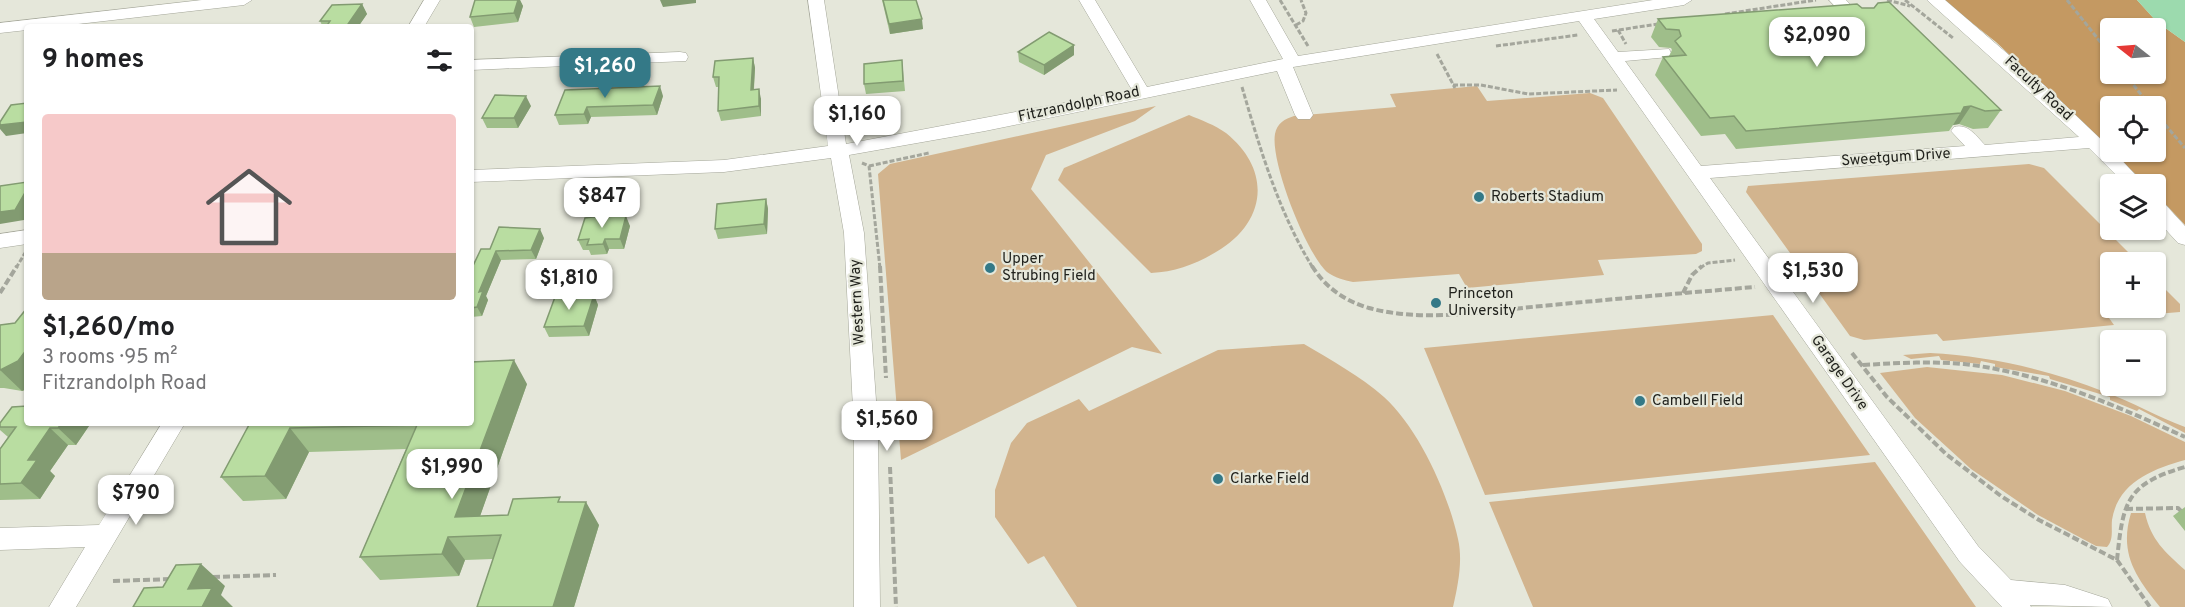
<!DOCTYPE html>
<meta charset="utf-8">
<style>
body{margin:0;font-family:Overpass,sans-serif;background:#f2f2f2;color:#202124;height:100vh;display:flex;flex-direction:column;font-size:22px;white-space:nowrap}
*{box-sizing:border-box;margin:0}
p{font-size:20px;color:#757577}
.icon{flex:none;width:33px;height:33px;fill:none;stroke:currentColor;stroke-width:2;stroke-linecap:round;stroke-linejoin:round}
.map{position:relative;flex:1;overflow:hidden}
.sheet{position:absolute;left:24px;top:24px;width:450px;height:402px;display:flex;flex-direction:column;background:#fff;border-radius:6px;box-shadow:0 2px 4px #0004}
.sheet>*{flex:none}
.needle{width:39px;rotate:287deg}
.controls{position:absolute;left:2100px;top:18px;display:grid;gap:12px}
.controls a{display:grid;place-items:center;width:66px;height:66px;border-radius:6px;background:#fff;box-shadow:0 2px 4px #0004;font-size:30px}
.price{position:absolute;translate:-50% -51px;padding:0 14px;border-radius:12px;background:#fff;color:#222;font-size:20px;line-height:39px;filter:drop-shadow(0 2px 3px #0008)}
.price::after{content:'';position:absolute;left:50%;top:36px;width:18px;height:14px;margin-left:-9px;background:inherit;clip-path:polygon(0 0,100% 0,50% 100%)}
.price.active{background:#347987;color:#fff}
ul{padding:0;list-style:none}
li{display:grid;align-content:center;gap:12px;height:318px;padding:0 18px}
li+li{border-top:2px solid #e0e0e0}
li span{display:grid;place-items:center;height:186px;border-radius:6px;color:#555}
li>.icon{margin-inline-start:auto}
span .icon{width:108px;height:108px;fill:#fffc;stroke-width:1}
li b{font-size:26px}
h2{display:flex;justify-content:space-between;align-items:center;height:72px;padding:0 18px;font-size:26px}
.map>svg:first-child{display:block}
</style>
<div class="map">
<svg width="2185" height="607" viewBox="0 0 2185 607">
<rect width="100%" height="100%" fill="#e5e7da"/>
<!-- green -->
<path fill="#d2b48e" d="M1477,86l10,15 103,-8 13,5 99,146v7l-6,3 -98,6 6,15 -137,13 -8,-14 -106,8c-9,-2 -18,-4 -26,-10 -21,-19 -57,-111 -52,-138 2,-11 10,-15 19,-18l102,-9 -6,-13z
M1156,106l-21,15 -89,34 -15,34 131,165 -30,-7 -231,113 -23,-286 12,-10z
M1189,115c12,5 26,10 37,18 47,38 40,90 -10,119 -20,12 -41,20 -65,21l-93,-93 6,-12z
M2029,164l15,4 94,94h-28v46h46v-28l24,24v8l-71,6 5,7 -171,16 -6,-7 -73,6 -14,-4 -104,-144 2,-6z
M1773,315l97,140 -385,40 -61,-147z
M1304,344c27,16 56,32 80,53 35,32 64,96 74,142 5,22 0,46 -5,68h-376l-33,-51 -16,8 -33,-47v-27l16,-47 16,-20 52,-24 10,12 129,-61z
M1930,353c60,3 119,17 175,39 27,10 53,25 80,35v6l-46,-24 -2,2 -27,-11v-3l-60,-18 -1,-3 -54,-9v-3l-14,-3 -1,3 -39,-4 -2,-4 -28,3 -8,-4z
M1927,367l75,8 63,16 66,25 54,26v18c-32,9 -67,22 -73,60 -1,9 2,20 -5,27l-11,-1 -58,-31 -67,-46 -56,-51 -35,-45z
M1875,462l101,145h-443l-44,-105z
M2131,513h14c6,27 20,39 40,57v37h-25c-25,-31 -41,-54 -29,-94z"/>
<!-- forest -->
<path fill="#c49962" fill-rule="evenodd" d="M1943,0h194l20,22 28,20v183l-29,-31v-10h-10l-34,-32h44v-46h-46v44l-114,-108zM2110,28h46v46h-46z"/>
<!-- water -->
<path fill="#9cdaae" d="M2137,0h48v42l-28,-20z"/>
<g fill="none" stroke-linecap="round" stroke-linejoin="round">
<defs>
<path id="minor" d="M202,0h50l-8,5 -192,22h-25v3l-27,3v-10z
M424,0h16l-16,27h-16z
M808,0h16l22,144 286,-54 -53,-90h16l52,87 136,-28 -33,-59h16l32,56 355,-56h39l-8,5 -90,14 24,33 51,-3 2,4 -2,4 -44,4 76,105 264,-20 -14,-15 3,-4c14,-4 22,9 31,18l94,-8 -152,-137h18l99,85 66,63v4h4l30,32h-19l-36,-36 -379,30 268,368 33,34 54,5 43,14 4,8 -82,-2 1,2h-29l-42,-45 -381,-541 -286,46 20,48 -3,4h-12l-3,-4 -18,-44 -292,60 -136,24 15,78 14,195 2,179h-26v-179l-10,-195 -13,-75 -107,14 -253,10v-12l253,-10 104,-14z
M1829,0h17l20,21 -2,3h-12z
M680,52l6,1 2,4 -2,4 -215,9v-10z
M2156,200l7,2 22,24v19l-7,-2 -22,-24z
M27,230v14l-27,4v-14z
M162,423h23l-109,184h-27l36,-60 -85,3v-22l99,-3z"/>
</defs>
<!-- minor casing -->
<use href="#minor" stroke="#a4a699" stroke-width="1"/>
<!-- path-far1 -->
<path stroke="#a4a69c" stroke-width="3" stroke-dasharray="5 2" stroke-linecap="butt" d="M1280,0l28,46
M1887,0l23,6
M1905,0l48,38
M2067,0l43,54
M1725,14l91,-14
M1296,25l7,-4 3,-8 -5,-13
M1618,30l8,14
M1612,31l46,-7
M1496,46l82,-11
M1437,54l18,34
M2125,74l25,32
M1453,85h28l47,9 89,-4
M1242,87c18,62 37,126 71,181
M2156,114l29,34
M862,163l7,3 11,102
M869,166l60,-13
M16,268l9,-15
M1700,268l8,-5 27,-3"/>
<!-- path -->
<path stroke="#a4a69c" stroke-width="4" stroke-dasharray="7 3" stroke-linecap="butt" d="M880,266l6,112
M1312,266c14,22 33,35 57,42 55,15 117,3 173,-2 71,-7 142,-13 213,-19
M0,293l17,-27
M1683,293l9,-18 10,-9
M1852,353l35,44 59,57 55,42 38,24 78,40 33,47
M1863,365c34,-2 67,-4 101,-1 78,9 151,41 221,73
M890,467l6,140
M2126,509l52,-1 4,4
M2117,560c6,-58 9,-76 68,-93
M213,577l63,-2
M113,581l59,-2"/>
<!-- minor -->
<use href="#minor" fill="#fff" fill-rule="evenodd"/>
</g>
<!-- wall -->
<path fill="#9fbe8a" d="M478,0h42l3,6 -5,16 -44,5 -4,-10z
M882,0h34l7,29 -33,5z
M362,4l5,10 -9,13h-35l-3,-6z
M1658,19l343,91 -13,18 -15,1 -14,-5 -6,1 -4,6 -213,18 -11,-15 -24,2 -46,-61 8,-18 6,-1 3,-6 -1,-2 -12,-1 -8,-10z
M1074,45v10l-30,20 -25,-13 -1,-10z
M753,58l2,10 -1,21 7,10v17l-40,5 -3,-10 1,-24h-3l-3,-10z
M903,70l2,21 -39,3 -2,-10z
M565,90l98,6 -6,19 -66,2 -3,7 -29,1 -4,-10z
M531,106l-13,22h-31l-5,-10z
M766,199l2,10 -1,25 -49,5 -3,-10z
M615,214l1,2 14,10 -6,23h-15l-2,5 -16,1 -2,-5h-6l-5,-10z
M544,238l-8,21 -35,1 -15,36 2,4 -6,16 -11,1v-47l19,-21z
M594,295l4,10 -9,31 -40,1 -5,-10z
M27,308v81l-5,2 -18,-3h-4v-63l15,-2z
M527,384l-47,132 28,-1 55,-13 36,23 -25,82h-97l16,-48 -28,1 -6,16 -79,4 -20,-23 46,-108 -97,3 -23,47 -43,2 -22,-24 29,-54z
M0,423h91l-15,22h-8l-18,26 5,5 -15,23 -40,1v-51l8,-12 -8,-7z
M2185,507v24l-12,-15z"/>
<!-- shaded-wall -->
<path fill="#829b71" d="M518,0h2l3,6 -5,16 -4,-9z
M660,0h36v3l-33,4z
M362,4l5,10 -9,13h-12z
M922,19l1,10 -33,5 -1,-10z
M1074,45v10l-30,20v-10z
M753,58l2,10 -2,32 -2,-10z
M660,86l3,10 -6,19 -4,-10z
M759,89l2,10v17l-2,-10z
M526,96l5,10 -13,22 -4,-10z
M1971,106l-12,18 -6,1 11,-18z
M587,107l4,10 -3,7 -4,-10z
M27,122v11l-21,3 -6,-7v-4z
M27,189v25l-3,6 -24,4v-12z
M766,199l2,10 -1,25 -3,-10z
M626,216l4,10 -6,23 -4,-10z
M540,229l4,9 -8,21 -5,-9z
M605,239l4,10 -2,5 -4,-10z
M496,251l5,9 -15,36 2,4 -6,16 -5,-9 2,-15z
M594,295l4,10 -9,31 -5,-10z
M27,349v40l-5,2 -22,-21z
M514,360l13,24 -54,152 -18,-19z
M62,423h29l-15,22 -18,-17z
M50,428l18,17 -18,26 5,5 -15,23 -19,-16 7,-23z
M290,428l19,24 -23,47 -21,-23z
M586,502l13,23 -25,82h-21z
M448,537l17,23 -6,16 -17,-22z
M201,564l24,22 -4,9 12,12h-31l-14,-18z"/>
<!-- building -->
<path fill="#b9dda1" stroke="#829b71" stroke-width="1.5" d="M475,0h43l-4,13 -44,4z
M883,0h33l6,19 -33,5z
M1889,2l112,108 -16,1 -14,-5 -7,1 -3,6 -215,18 -12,-15 -24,2 -47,-61 23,-2 -11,-14 6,-5 -2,-6 -13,-1 -8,-10 199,-15 5,4h12l4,-5z
M362,4l-16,23h-20l4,-6h-10l12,-16z
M1049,32l25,13 -30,20 -26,-13z
M753,58l-2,32 8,-1v17l-41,5 1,-34h-6l2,-16z
M902,60l1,21 -39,3v-20z
M660,86l-7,19 -66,2 -3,7 -29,1 10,-25z
M495,95l31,1 -12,22h-32z
M27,103v19l-27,3v-3l11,-17z
M27,182v7l-12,21 -15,2v-26z
M766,199l-2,25 -49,5 2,-25z
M615,214l-1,2h12l-6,23h-15l-2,5 -16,1 2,-6 -11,1 7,-22z
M499,227l41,2 -9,21 -35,1 -17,41 4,-1 -6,16 -6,1v-38l10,-21h9z
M594,295l-10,31 -40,1 11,-30z
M27,308v41l-9,12 -18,9v-45l15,-2z
M514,360l-59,157 53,-2 5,-16 47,-2 -2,5h28l-33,105h-76l24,-72 -53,2 -6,17 -82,3 57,-132 -127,3 -25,48 -44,1 29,-54h221v-61z
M27,406v17h35l-4,5h-8l-22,32h9l-16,23 -21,1v-35l16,-22h-16v-4l12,-16z
M201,564l-13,25 24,-1 -10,19h-69l11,-19 19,-1 13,-22z"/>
<!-- markers -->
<g fill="#347987" stroke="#e5e7da" stroke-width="2">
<circle cx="1479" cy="197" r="6"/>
<circle cx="990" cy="268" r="6"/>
<circle cx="1436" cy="303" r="6"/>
<circle cx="1640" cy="401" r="6"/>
<circle cx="1218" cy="479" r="6"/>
</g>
<g text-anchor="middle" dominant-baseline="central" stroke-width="4.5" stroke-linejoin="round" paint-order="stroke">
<!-- street labels -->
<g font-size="15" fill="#21221d" stroke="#e5e7da">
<text transform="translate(2038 89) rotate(43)">Faculty Road</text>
<text transform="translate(1079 105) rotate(-12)">Fitzrandolph Road</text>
<text transform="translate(1896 158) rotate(-4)">Sweetgum Drive</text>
<text transform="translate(858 302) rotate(-93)">Western Way</text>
<text transform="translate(1839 373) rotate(55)">Garage Drive</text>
</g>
<!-- poi labels -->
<g font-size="15" fill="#21221d" stroke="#e5e7da" text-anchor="start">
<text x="1491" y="197">Roberts Stadium</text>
<text x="1002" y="259">Upper<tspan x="1002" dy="17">Strubing Field</tspan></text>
<text x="1448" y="294">Princeton<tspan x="1448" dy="17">University</tspan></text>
<text x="1652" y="401">Cambell Field</text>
<text x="1230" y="479">Clarke Field</text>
</g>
</g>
</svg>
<div class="controls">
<a><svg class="needle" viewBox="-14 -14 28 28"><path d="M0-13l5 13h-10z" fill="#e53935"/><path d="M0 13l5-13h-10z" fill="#757577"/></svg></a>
<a><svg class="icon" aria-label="locate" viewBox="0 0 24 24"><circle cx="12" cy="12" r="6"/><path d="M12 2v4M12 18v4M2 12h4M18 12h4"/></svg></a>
<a><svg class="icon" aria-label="layers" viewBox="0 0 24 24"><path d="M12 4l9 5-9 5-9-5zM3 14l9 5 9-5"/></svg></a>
<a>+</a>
<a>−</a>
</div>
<b class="price" style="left:1817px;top:68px">$2,090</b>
<b class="price active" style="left:605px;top:99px">$1,260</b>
<b class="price" style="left:857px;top:147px">$1,160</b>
<b class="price" style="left:602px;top:229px">$847</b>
<b class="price" style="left:1813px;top:304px">$1,530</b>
<b class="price" style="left:569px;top:311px">$1,810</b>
<b class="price" style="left:887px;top:452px">$1,560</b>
<b class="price" style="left:452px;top:500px">$1,990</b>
<b class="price" style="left:136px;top:526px">$790</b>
<section class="sheet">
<h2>9 homes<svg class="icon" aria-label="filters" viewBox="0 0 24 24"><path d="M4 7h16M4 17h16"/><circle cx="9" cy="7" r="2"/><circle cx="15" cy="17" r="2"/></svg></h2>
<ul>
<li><span style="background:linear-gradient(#f6c9c9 75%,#b9a48a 0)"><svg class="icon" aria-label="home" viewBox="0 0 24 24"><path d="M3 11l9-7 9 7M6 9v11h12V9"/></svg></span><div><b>$1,260/mo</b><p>3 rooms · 95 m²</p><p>Fitzrandolph Road</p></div></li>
</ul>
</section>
</div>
